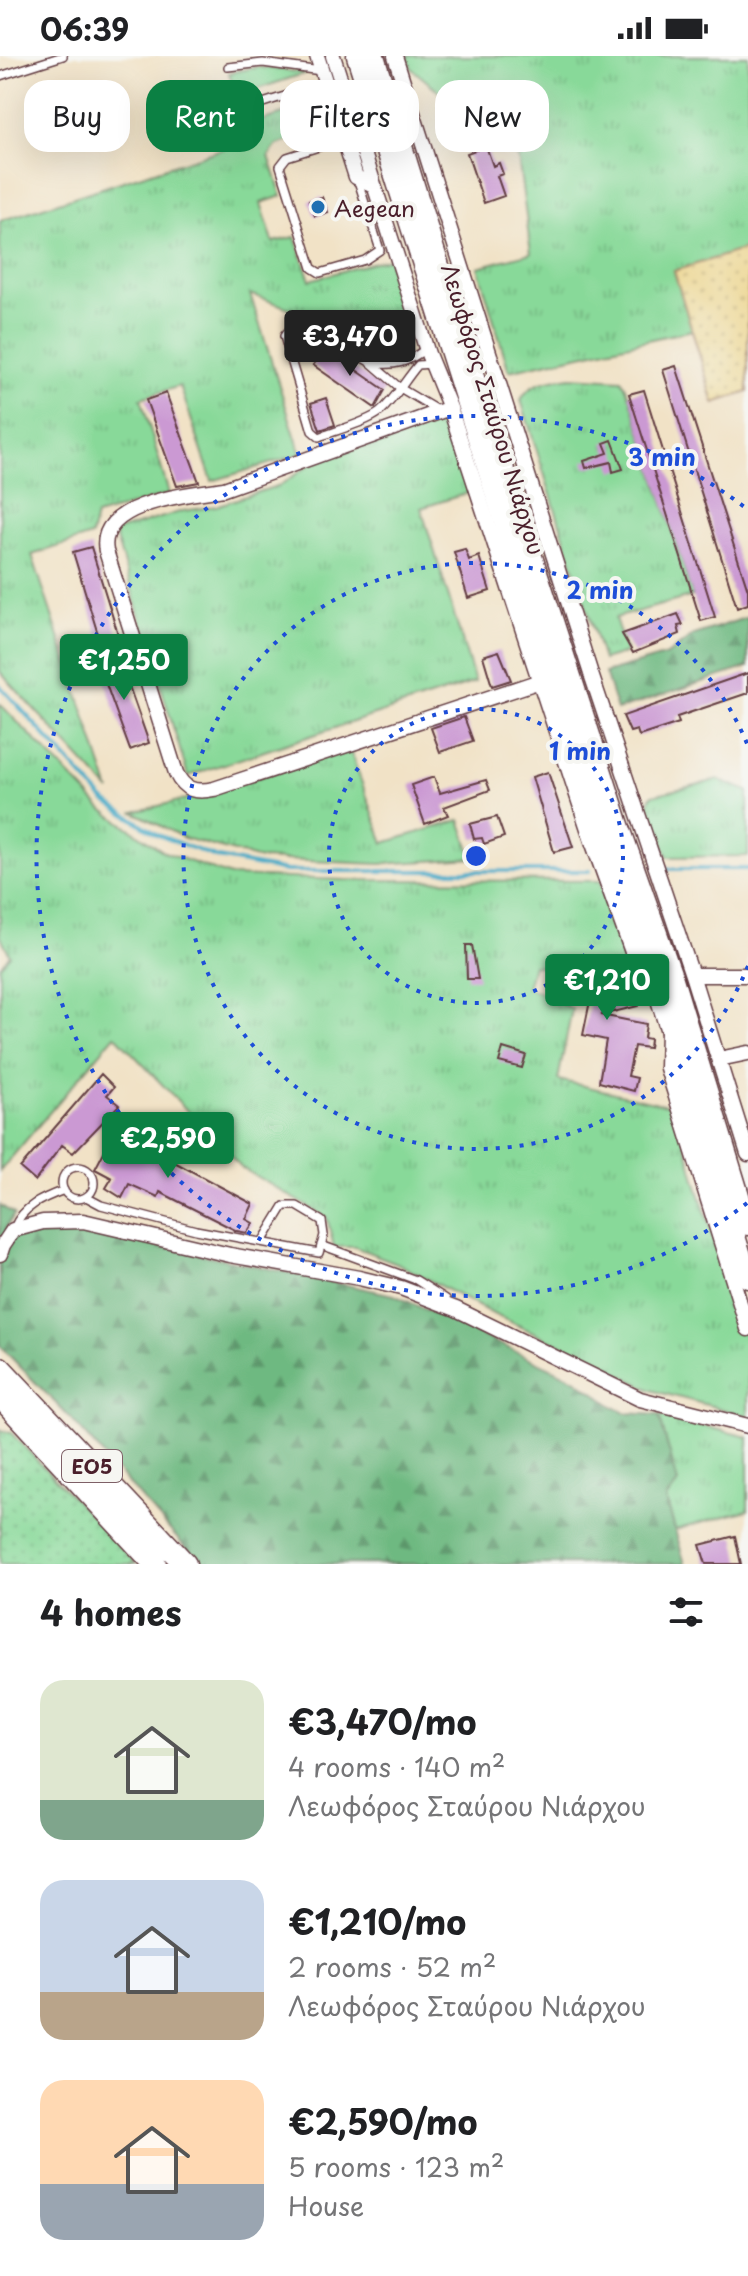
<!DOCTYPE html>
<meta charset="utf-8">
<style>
body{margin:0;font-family:"Playpen Sans",sans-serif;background:#f6f6f6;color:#202124;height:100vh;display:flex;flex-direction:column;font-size:30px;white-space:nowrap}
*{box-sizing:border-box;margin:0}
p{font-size:26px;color:#757577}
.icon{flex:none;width:44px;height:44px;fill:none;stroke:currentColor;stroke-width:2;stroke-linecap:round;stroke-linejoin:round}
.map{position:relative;height:1508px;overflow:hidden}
.drawer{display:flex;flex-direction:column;background:#fff;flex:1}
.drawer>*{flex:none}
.top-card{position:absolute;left:24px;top:24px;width:700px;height:72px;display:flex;gap:16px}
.price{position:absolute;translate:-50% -68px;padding:0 18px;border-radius:8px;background:#0b8043;color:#fff;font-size:26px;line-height:52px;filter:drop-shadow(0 2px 4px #0008)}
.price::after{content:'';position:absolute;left:50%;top:48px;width:24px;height:18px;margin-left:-12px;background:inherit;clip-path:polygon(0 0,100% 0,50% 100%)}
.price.active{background:#222;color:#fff}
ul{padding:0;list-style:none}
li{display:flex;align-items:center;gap:24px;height:200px;padding:0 40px}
li span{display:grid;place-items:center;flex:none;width:224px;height:160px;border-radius:24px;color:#555}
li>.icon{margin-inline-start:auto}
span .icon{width:96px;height:96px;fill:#fffc;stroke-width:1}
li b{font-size:34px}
h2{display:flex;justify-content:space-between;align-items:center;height:96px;padding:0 40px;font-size:34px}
.pill{padding:0 28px;border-radius:24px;background:#fff;box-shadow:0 8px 32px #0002;font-size:28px;line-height:72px}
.pill.active{background:#0b8043;color:#fff}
.status{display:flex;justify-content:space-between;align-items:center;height:56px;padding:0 40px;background:#fff;direction:ltr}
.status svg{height:22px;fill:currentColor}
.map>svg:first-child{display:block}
</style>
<div class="status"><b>06:39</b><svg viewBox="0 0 49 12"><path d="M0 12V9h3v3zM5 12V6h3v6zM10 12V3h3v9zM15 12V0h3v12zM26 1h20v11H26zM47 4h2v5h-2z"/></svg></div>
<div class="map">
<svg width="748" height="1508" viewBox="0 0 748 1508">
<defs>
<pattern id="grass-tufts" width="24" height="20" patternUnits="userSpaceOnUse" patternTransform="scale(2)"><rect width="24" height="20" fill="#88d999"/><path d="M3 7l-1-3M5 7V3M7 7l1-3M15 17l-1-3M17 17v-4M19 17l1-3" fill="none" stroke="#77ba84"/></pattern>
<pattern id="forest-firs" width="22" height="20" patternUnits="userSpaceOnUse" patternTransform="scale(2)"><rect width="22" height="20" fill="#6eb981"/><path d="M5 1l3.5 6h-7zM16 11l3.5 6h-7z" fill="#5c966a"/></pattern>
<pattern id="sand-dots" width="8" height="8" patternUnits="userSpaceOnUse" patternTransform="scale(2)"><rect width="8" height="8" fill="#eeda9e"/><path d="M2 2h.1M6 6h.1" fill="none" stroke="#cebb88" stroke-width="1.8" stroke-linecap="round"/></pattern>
<pattern id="park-dots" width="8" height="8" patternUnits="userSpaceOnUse" patternTransform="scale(2)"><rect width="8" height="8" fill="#88d999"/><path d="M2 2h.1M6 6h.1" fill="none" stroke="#77ba84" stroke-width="1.8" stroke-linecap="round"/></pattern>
</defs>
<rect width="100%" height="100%" fill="#f6f6f2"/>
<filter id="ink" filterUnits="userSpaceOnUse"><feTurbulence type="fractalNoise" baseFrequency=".0125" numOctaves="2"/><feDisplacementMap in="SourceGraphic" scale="16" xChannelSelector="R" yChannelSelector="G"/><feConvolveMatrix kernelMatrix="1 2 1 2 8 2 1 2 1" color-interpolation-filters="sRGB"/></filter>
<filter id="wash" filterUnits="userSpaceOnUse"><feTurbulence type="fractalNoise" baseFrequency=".006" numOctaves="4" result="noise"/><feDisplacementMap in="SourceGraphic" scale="32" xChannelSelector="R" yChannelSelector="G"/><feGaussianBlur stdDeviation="1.8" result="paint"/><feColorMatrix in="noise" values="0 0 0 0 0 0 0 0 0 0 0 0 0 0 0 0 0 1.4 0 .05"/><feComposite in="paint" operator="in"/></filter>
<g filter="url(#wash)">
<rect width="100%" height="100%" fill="#f1e2c6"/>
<!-- grass -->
<path fill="url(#grass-tufts)" stroke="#697c62" stroke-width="2" d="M407,0h341v192l-74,23 18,59 -183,41 -31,-104 53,-14 -13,-96 -106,-88z
M258,11l48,6 -69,23 -8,-23z
M311,50l9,25 -43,14 -8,11 13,40 -21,7 12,39 22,-5 15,43 79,-22 23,64 -39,16 -123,-44 51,160 -89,27 -32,-95 -39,12 28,96 -73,22 -5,20 -59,19 78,236 -110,-119v-451l250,-81 -4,-15z
M570,321l52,3 7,14 64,202 -78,22 11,35 -23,7 -82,-260c9,-19 30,-20 49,-23z
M435,360l17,8 22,67 -53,17 54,174 -287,94 -74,-244 69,-21 33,-5 64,-21 31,-21z
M0,648l102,105 62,43 66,24 115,4 255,1 21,62 21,36 -15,5 -94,-19 -6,23 14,4 31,17 -14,71 118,27 20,76 52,163v70l-97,-26 -78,-40 -78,-35 -98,-52 -42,-16h-21l-7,-29 -85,-50 -127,-133 -115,136v-205l10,-11 -10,-20z
M349,692l35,95 76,-23 13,38 -93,6 -120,-5 -76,-21 -50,-26 73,-18z
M718,724l30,11v65l-80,1 -20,-52 4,-10z
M659,1359l89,22v73l-73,20 -9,-31z"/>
<!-- forest -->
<path fill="url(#forest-firs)" stroke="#5c6c56" stroke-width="2" d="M748,561v50l-131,43 -12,-37 62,-18 27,-20z
M0,1149l14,9 -8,14 13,8 63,-7 312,66 183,85 37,27 12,6 33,2 19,68 -12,16 19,65h-485l-128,-144 -72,-74z"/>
<!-- sand -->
<path fill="url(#sand-dots)" stroke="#9c7c64" stroke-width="2" d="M748,192v144l-34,11 -40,-132z"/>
<!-- park -->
<path fill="url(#park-dots)" stroke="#697c62" stroke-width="2" d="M0,1374l11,3 125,131h-136z"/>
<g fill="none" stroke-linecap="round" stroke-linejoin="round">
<!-- stream -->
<path stroke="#49acc8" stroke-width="4" d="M0,630l104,114 54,35 60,23 68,13h303
M665,813h83"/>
</g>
<g id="blocks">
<!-- building -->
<path fill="#cb99d3" d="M486,90l7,20 6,-3 4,11 -6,2 7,20 -20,7 -17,-50z
M322,141l6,15 -13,4 -6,-15z
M326,293l59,41 -10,18 -62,-43z
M676,310l72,224v14l-11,4 -74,-238z
M644,334l71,227 -14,4 -72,-227z
M166,337l33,89 -22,4 -31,-86z
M326,342l9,27 -15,5 -9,-27z
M612,384l11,29 -10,3 -2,-10 -25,6 -2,-7 24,-8 -4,-10z
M91,491l26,84v4l-17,6 -27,-89z
M465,493l4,11 10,-4 11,35 -22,7 -14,-46z
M678,558l5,11 -5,1 2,8 -47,19 -11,-19z
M499,595l12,29 -19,6 -9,-30z
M118,599l31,88 -19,7 -32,-88z
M748,617v20l-71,24 2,6 -40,13 -2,-6 -7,2 -7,-16z
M464,661l9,24 -33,11 -9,-24z
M548,716l25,75 -19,5 -22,-75z
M434,721l6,16 46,-13 4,10 -46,17 4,8 -23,9 -14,-39z
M497,761l7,20 -20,7 -2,-6 -8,1 -4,-15z
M466,889h6l6,34h-11z
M555,913l78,15 5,22 -37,9 45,9 -2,14 6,1 -1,9 -15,-2 -6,30 9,2 -3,13 -35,-9 7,-42 -23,-5 7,-34 -40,-10z
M503,992l23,7 -4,13 -23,-6z
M101,1018l13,13 -7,8 12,10 -46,48 -11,-8 -27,36 -15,-13z
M119,1067l34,16 -5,9 105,56 -7,15 7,4 -6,10 -10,-2 -77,-39 -2,5 -29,-13 -7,14 -16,-10 6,-10 -17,-9z
M735,1480l6,28h-35l-6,-19z"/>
</g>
</g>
<g filter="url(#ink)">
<use href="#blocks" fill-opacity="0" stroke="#633c42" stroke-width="2"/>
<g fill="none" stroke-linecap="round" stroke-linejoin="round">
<defs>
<path id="lane" d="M228,11l35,-4 58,8
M0,20l63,-20
M241,54l50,-16 36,-3
M344,83l-57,18 -7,9 32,102 8,5 45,-13 15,-10 -22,-69
M374,307c20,4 35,-1 51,-14
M432,308l-14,1c-13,15 -23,34 -38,47 -12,10 -45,19 -61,25l-7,-6 -28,-95 4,-5h18l33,13 32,19 29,25 37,22
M62 1127a16 16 0 1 1 32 0a16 16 0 1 1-32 0Z
M86,1141l15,8 95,25 123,23 5,-18 -2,-14 -25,-15h-13l-22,36
M14,1172c9,-22 29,-30 50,-38
M321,1189l95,35 30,19"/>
<path id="street" d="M317,0l39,121 19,10
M333,0l95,298 22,54 142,433 40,111 17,21
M395,0l196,618 101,301 56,179
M450,352l-226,81c-34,5 -128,13 -118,62l70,222c8,17 19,20 38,16l326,-108
M692,919h56
M668,975l-1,37 81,261
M719,1003l29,-6
M0,1198l3,-9 10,-15 30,-8 40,-1 147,34 129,23 42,10 55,21 184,90 108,27"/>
<path id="secondary" d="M357,0l201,635 87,257 103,330
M374,0l92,297 153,472 54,154 75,246"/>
<path id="primary" d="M0,1312l185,196
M0,1340l155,168"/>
</defs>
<!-- lane casing -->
<use href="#lane" stroke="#633c42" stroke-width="10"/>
<!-- street casing -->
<use href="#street" stroke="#633c42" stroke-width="17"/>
<!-- secondary casing -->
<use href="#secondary" stroke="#633c42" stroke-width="23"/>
<!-- primary casing -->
<use href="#primary" stroke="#633c42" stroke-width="25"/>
<!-- lane -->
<use href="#lane" stroke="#fff" stroke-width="7"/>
<!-- street -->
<use href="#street" stroke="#fff" stroke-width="14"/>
<!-- secondary -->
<use href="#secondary" stroke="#fff" stroke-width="20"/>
<!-- primary -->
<use href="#primary" stroke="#fff" stroke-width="22"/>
</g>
</g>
<!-- distance rings -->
<g fill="none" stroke="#1d4ed8" stroke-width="4" stroke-dasharray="4 8">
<circle cx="476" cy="800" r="147"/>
<path d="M748 910A293 293 0 1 1 748 690"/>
<path d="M747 1147A440 440 0 1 1 747 453"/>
</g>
<!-- markers -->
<circle fill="#1f6fb2" stroke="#f6f6f2" stroke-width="3" cx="318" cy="151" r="8"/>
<g text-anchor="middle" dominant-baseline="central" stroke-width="8" stroke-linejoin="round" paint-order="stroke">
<!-- shield labels -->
<rect fill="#f6f6f2" stroke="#7e6067" stroke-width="2" x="62" y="1394" width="60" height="32" rx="6"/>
<g font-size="20" font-weight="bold" fill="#4a1f2b">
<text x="92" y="1410">ΕΟ5</text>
</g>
<!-- poi labels -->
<g font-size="22" fill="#4a1f2b" stroke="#f6f6f2" text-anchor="start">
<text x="334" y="151">Aegean</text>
</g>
<!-- street labels -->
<g font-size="22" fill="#4a1f2b" stroke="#f6f6f2">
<text transform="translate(494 353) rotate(73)">Λεωφόρος Σταύρου Νιάρχου</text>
</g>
</g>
<circle cx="476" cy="800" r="12" fill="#1d4ed8" stroke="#f6f6f2" stroke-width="4"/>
<g font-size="24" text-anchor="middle" font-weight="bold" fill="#1d4ed8" stroke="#f6f6f2" stroke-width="8" stroke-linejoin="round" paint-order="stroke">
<text x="662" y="410">3 min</text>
<text x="600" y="543">2 min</text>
<text x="580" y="704">1 min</text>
</g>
</svg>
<b class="price active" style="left:350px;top:322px">€3,470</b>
<b class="price" style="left:124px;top:646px">€1,250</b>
<b class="price" style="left:607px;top:966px">€1,210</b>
<b class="price" style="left:168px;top:1124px">€2,590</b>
<div class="top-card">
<a class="pill">Buy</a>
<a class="pill active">Rent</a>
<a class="pill">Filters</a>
<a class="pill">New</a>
</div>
</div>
<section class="drawer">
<h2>4 homes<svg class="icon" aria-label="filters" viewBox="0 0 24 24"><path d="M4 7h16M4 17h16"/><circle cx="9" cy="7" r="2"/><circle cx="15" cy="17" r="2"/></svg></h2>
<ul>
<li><span style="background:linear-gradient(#dfe7d0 75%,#7fa58c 0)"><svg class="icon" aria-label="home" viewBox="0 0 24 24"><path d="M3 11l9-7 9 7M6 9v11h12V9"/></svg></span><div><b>€3,470/mo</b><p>4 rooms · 140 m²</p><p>Λεωφόρος Σταύρου Νιάρχου</p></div></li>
<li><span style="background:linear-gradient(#c9d6e8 70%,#b9a48a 0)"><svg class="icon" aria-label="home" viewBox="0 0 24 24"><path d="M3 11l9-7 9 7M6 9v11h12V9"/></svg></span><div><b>€1,210/mo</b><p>2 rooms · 52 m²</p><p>Λεωφόρος Σταύρου Νιάρχου</p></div></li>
<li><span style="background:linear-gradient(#ffd9b3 65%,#9aa5b1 0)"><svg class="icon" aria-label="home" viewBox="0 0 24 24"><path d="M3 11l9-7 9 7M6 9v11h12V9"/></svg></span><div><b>€2,590/mo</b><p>5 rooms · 123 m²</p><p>House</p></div></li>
</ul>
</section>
